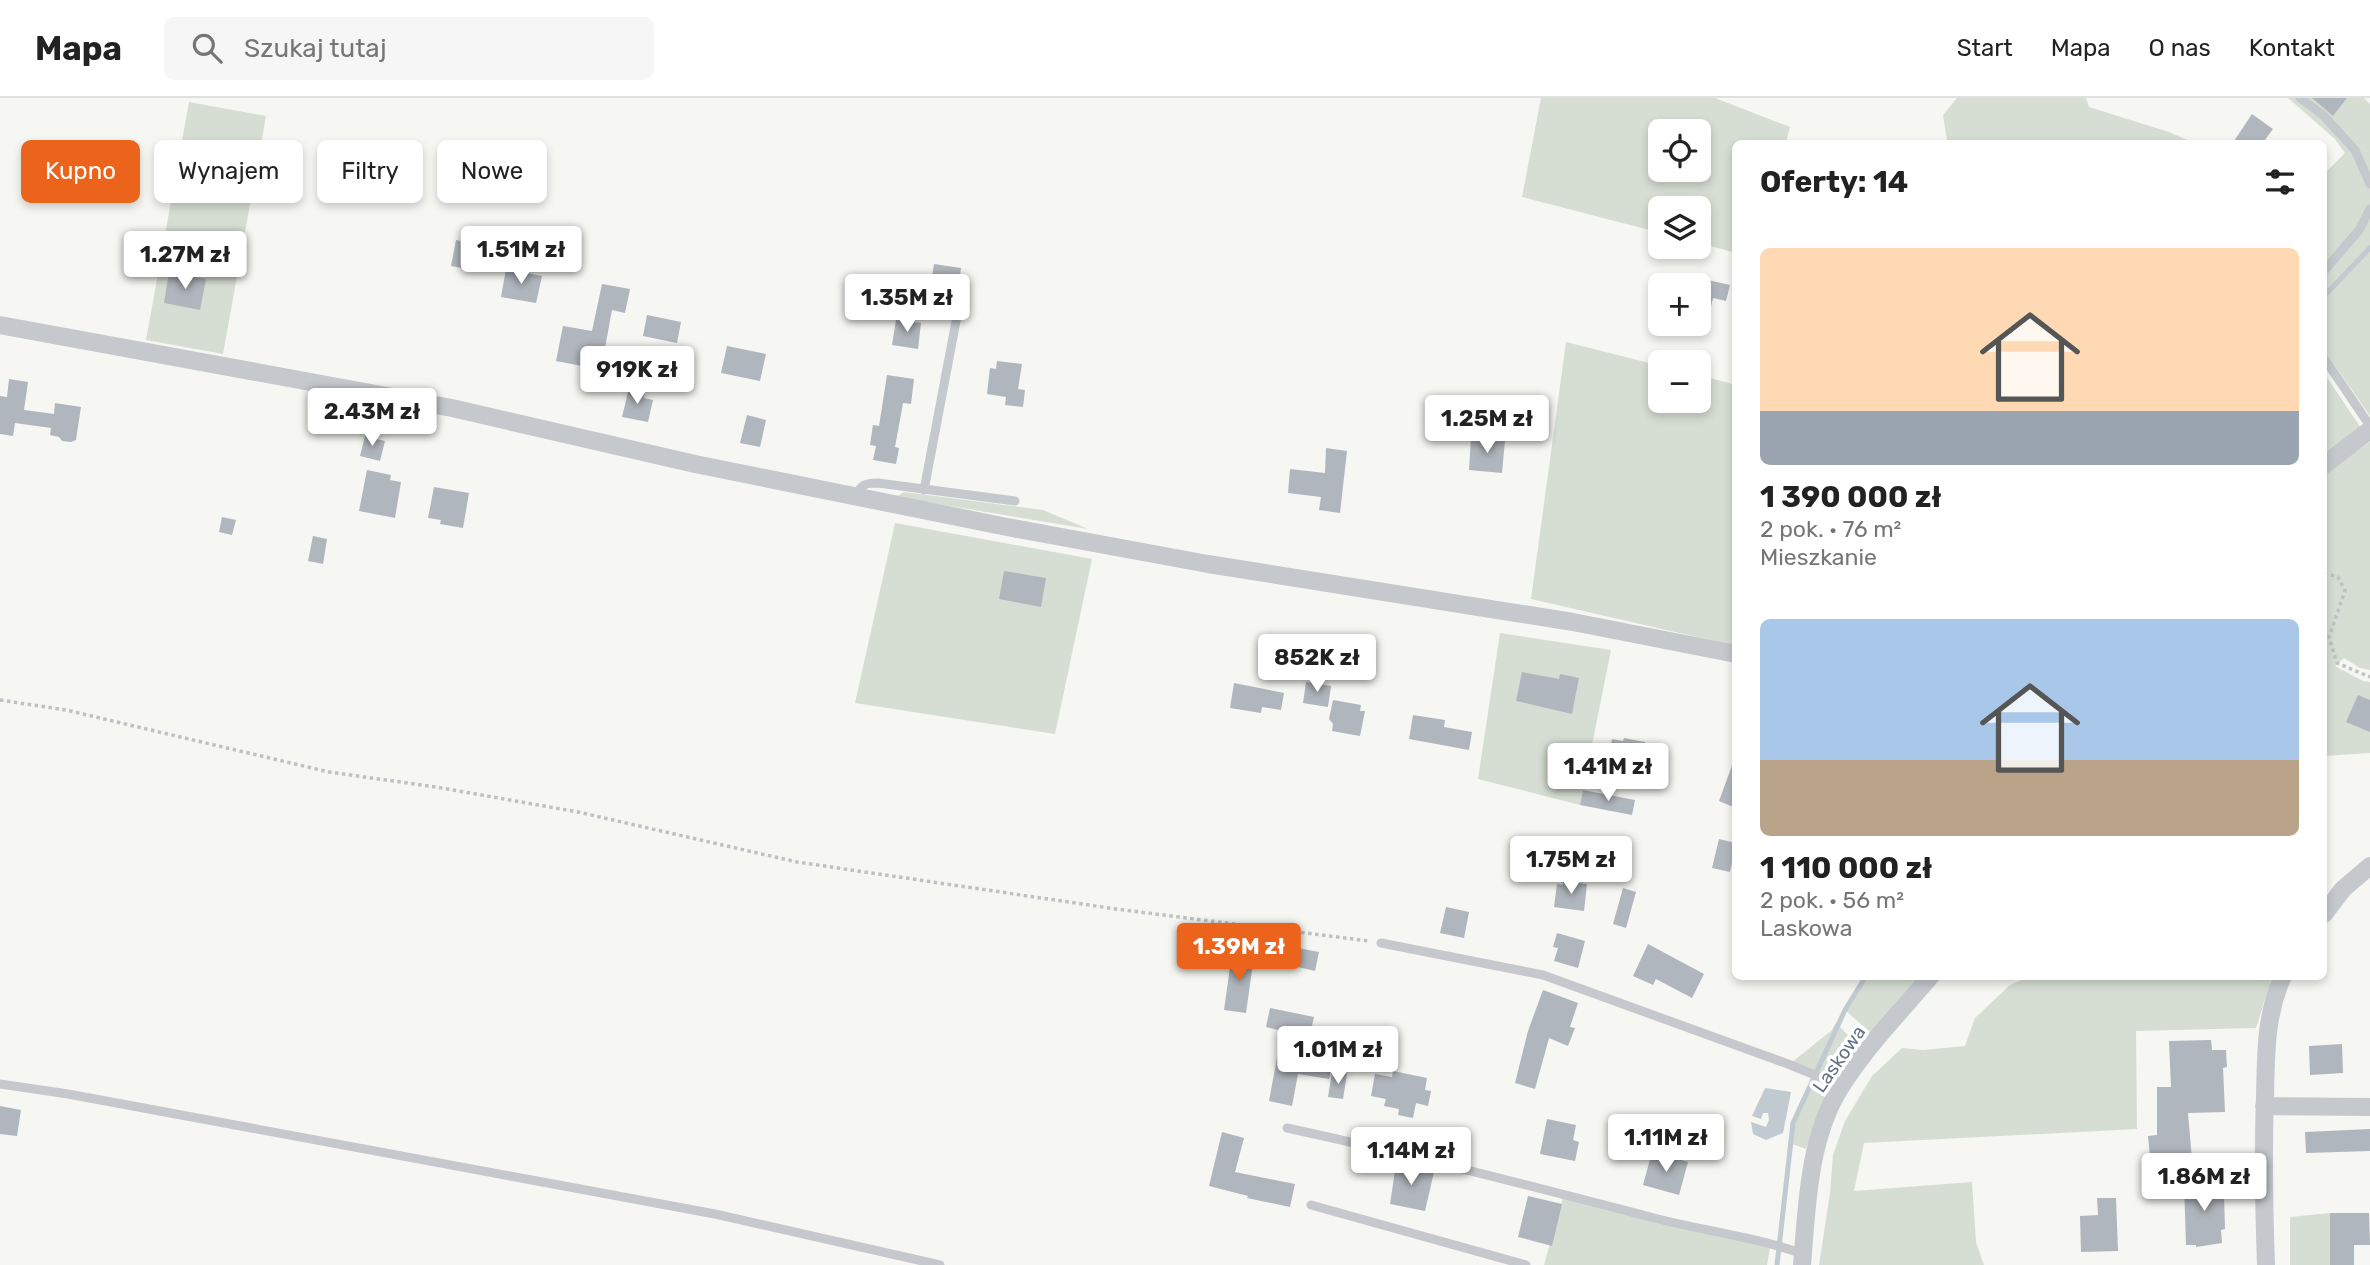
<!DOCTYPE html>
<html lang="pl">
<meta charset="utf-8">
<style>
body{margin:0;font-family:Rubik,sans-serif;background:#f6f6f6;color:#222;height:100vh;display:flex;flex-direction:column;font-size:26px;white-space:nowrap}
*{box-sizing:border-box;margin:0}
p{font-size:23px;color:#767676}
.icon{flex:none;width:38px;height:38px;fill:none;stroke:currentColor;stroke-width:2;stroke-linecap:round;stroke-linejoin:round}
.map{position:relative;flex:1;overflow:hidden}
.sheet{position:absolute;left:1732px;top:42px;width:595px;height:840px;display:flex;flex-direction:column;background:#fff;border-radius:10px;box-shadow:0 4px 10px #0003}
.sheet>*{flex:none}
.banner{position:absolute;left:21px;top:42px;width:665px;height:63px;display:flex;gap:14px}
.controls{position:absolute;left:1648px;top:21px;display:grid;gap:14px}
.controls a{display:grid;place-items:center;width:63px;height:63px;border-radius:10px;background:#fff;box-shadow:0 4px 10px #0003;font-size:35px}
.price{position:absolute;translate:-50% -60px;padding:0 16px;border-radius:7px;background:#fff;color:#222;font-size:23px;line-height:46px;filter:drop-shadow(0 2px 4px #0008)}
.price::after{content:'';position:absolute;left:50%;top:42px;width:21px;height:16px;margin-left:-10px;background:inherit;clip-path:polygon(0 0,100% 0,50% 100%)}
.price.selected{background:#ec641c;color:#fff}
ul{padding:0;list-style:none}
li{display:grid;align-content:center;gap:14px;height:371px;padding:0 28px}
li span{display:grid;place-items:center;height:217px;border-radius:10px;color:#555}
li>.icon{margin-inline-start:auto}
span .icon{width:126px;height:126px;fill:#fffc;stroke-width:1}
li b{font-size:30px}
h2{display:flex;justify-content:space-between;align-items:center;height:84px;padding:0 28px;font-size:30px}
.chip{padding:0 24px;border-radius:10px;background:#fff;box-shadow:0 4px 10px #0003;font-size:24px;line-height:63px}
.chip.selected{background:#ec641c;color:#fff}
header{display:flex;align-items:center;gap:42px;box-sizing:border-box;height:98px;padding:0 35px;background:#fff;border-bottom:2px solid #e0e0e0}
header strong{font-size:33px}
nav{display:flex;gap:38px;margin-inline-start:auto;font-size:24px}
.search{width:490px;height:63px;background:#f6f6f6;display:flex;align-items:center;gap:18px;box-sizing:border-box;padding:0 24px;border-radius:10px;color:#767676;font-size:26px}
.map>svg:first-child{display:block}
</style>
<header>
<strong>Mapa</strong>
<div class="search"><svg class="icon" aria-label="search" viewBox="0 0 24 24"><circle cx="10" cy="10" r="6"/><path d="M15 15l6 6"/></svg>Szukaj tutaj</div>
<nav><a>Start</a><a>Mapa</a><a>O nas</a><a>Kontakt</a></nav>
</header>
<div class="map">
<svg width="2370" height="1167" viewBox="0 0 2370 1167">
<rect width="100%" height="100%" fill="#f6f6f2"/>
<!-- green -->
<path fill="#d6ded3" fill-rule="evenodd" d="M1541,0h174l75,29 -4,16 -50,1v109l-37,-10v-35h-38v25l-139,-36zM1661,33h38v39h-38z
M1957,0h129l3,9 80,25 25,11h-240l-7,-3 -4,-25z
M2288,0h76l6,6v312l-46,-66v-176l21,-21 -10,-14z
M189,4l77,14 -43,238 -77,-14z
M1566,244l95,24v35h38v-26l37,10v261l-205,-47z
M2324,275l37,55 -37,28z
M2370,344v228l-10,-2 -16,-10 -9,8 28,15 7,1v71l-46,3v-282z
M904,394l139,18 45,19 -192,-32z
M895,425l197,36 -37,175 -200,-31z
M1500,535l111,17 -31,155 -102,-26z
M1866,879h57l-51,57 -27,-24z
M2028,879h244l-16,51 -120,3 1,98 -273,14 -10,48 118,-9 4,60 8,23h-165l11,-72 3,-38 12,-34 27,-45 30,-28 21,2 42,-4 10,-28 35,-33z
M1836,925l23,23 -27,40 -40,-24 39,-31z
M1808,988l18,12 -20,51 -17,-6 4,-20z
M1564,1096l207,49 -4,22h-223z
M2330,1115v52h-40v-48z"/>
<!-- water -->
<path fill="#c1cad0" d="M1765,990l26,4 -8,41 -17,7 -13,-6 -2,-12 15,5 3,-7 -1,-7h-5l-2,6 -9,-3z"/>
<g fill="none" stroke-linecap="round" stroke-linejoin="round">
<!-- stream -->
<path stroke="#c1cad0" stroke-width="5" d="M2324,198l46,-48
M1777,1167l16,-142 52,-113 21,-34"/>
</g>
<!-- building -->
<path fill="#b0b6bd" d="M2312,0h35l-14,18z
M2252,16l21,15 -11,15h-30z
M456,142l32,7 -4,25 -33,-6z
M934,166l27,4 -3,26 -28,-4z
M506,171l36,7 -6,27 -35,-6z
M169,174l37,7 -6,31 -36,-7z
M1699,180l31,7 -4,16 -13,-3 -8,34h-6z
M602,186l28,5 -5,24 -13,-3 -7,38 38,8 -5,23 -14,-3v-2l-68,-13 7,-35 29,5z
M647,217l34,7 -4,21 -34,-7z
M896,222l25,3 -3,26 -26,-4z
M727,248l39,8 -6,27 -39,-8z
M997,263l25,3 -4,25 7,1 -2,17 -18,-2 1,-8 -19,-3 3,-26 6,1z
M887,277l27,4 -3,25 -8,-1 -8,44 4,1 -3,16 -23,-4 3,-14 -6,-1 3,-20 6,1z
M9,281l19,3 -4,28 30,4 1,-11 26,4 -5,33 -5,2 -9,-1 -3,-4 -9,-2 1,-7 -36,-5 -2,13 -13,-2v-38l7,1z
M629,290l16,3 -1,7 9,2 -5,22 -26,-5z
M747,317l19,5 -6,27 -20,-4z
M365,338l20,5 -5,20 -20,-5z
M1471,339l34,3 -3,33 -33,-3z
M1326,350l21,3 -7,62 -21,-3 2,-13 -33,-4 2,-24 35,4z
M367,372l24,5 -1,5 11,2 -6,36 -36,-7z
M434,389l35,6 -6,35 -23,-4 1,-4 -13,-2z
M222,419l14,3 -4,15 -13,-3z
M313,438l14,3 -4,25 -15,-3z
M1004,473l42,7 -5,29 -42,-8z
M1522,574l37,7 1,-5 19,4 -7,36 -56,-13z
M1306,584l25,4 -3,21 -25,-4z
M1234,585l50,10 -3,17 -19,-3 -1,6 -31,-5z
M2358,597l12,5v32l-24,-10z
M1333,602l28,5 -1,6h5l-5,25 -28,-5 1,-7 -4,-5z
M1413,617l32,5 -1,7 28,5 -3,18 -60,-11z
M1624,640l21,4 -5,22 -13,-2v3l-20,-4 5,-22 11,2z
M1734,662h2v48l-17,-7z
M1583,692l52,10 -3,15 -52,-10z
M1719,741l17,4 -6,29 -18,-4z
M1563,783l24,3 -3,27 -30,-4 3,-23 6,1z
M1623,790l13,4 -10,36 -13,-4z
M1446,809l23,5 -5,26 -24,-5z
M1557,835l28,8 -7,27 -24,-7 4,-13 -5,-1z
M1277,846l42,8 -4,19 -42,-10z
M1648,846l56,30 -12,24 -36,-19 -3,6 -20,-9z
M1232,855l22,3 -8,57 -22,-3z
M1543,892l35,13 -8,24 5,1 -7,18 -19,-8 -14,51 -20,-6 13,-52z
M1270,910l44,9 -10,44 28,4 -3,14 -31,-5 -6,32 -23,-5 13,-70 -16,-4z
M2211,942l1,10h14l1,17 -4,1 2,44 -37,1 4,46 -19,1 -1,-5 -22,2 -2,-21 9,-1v-48h14l-2,-46z
M2342,946l1,29 -33,2 -1,-29z
M1393,973l34,7 -2,12 6,1 -3,15 -12,-3 -3,15 -15,-3 1,-6 -15,-3 2,-7 -15,-3 4,-22 17,3z
M1332,974l15,2 -4,25 -15,-2z
M0,1008l21,4 -4,26 -17,-2z
M1547,1021l29,6 -3,15 6,2 -4,19 -35,-7z
M2370,1031v22l-64,2 -1,-21z
M1222,1034l22,6 -9,34 60,12 -5,23 -43,-9 1,-2 -39,-10z
M1652,1054l36,10 -9,33 -36,-10z
M1396,1066l38,8 -9,39 -35,-7z
M2208,1081v3l11,-1 1,14h4l1,34 -4,1 1,13 -26,4v-2h-10l-2,-64z
M1528,1098l34,8 -10,42 -34,-9z
M2097,1100h19l2,53 -37,1 -1,-36 18,-1z
M2330,1115h39l1,32h-16v20h-24z"/>
<g fill="none" stroke-linecap="round" stroke-linejoin="round">
<!-- path -->
<path stroke="#bfc0c3" stroke-width="3.5" stroke-dasharray="3.5 3.5" stroke-linecap="butt" d="M2324,475l14,4 7,14 -16,46 8,26 33,14
M0,602l66,10 263,62 107,15 142,25 219,50 319,47 253,32"/>
<!-- service -->
<path stroke="#c5c8cc" stroke-width="9" d="M2300,0l23,17 32,35 15,34
M2324,173l35,-41 11,-21
M2324,260l46,68
M924,392l33,-174
M856,398c5,-12 10,-13 22,-13l137,18
M1381,845l162,32 245,89 32,13 19,12
M0,986l68,10 647,120 225,51
M1287,1030c125,27 248,59 371,91 48,12 98,18 145,35
M1311,1107l215,60"/>
<!-- minor -->
<path stroke="#c5c8cc" stroke-width="18" d="M0,227l452,83 243,56 312,63 201,37 365,58 163,32
M2324,367l46,-35
M2324,816l19,-25 27,-23
M2264,1008l106,1
M1802,1167c5,-58 6,-125 38,-177 25,-40 60,-76 91,-112
M2266,1167c-2,-56 -3,-111 -1,-167 1,-42 0,-83 18,-122"/>
</g>
<g text-anchor="middle" dominant-baseline="central" stroke-width="7" stroke-linejoin="round" paint-order="stroke">
<!-- street labels -->
<g font-size="19" fill="#637285" stroke="#fff">
<text transform="translate(1839 961) rotate(-55)">Laskowa</text>
</g>
</g>
</svg>
<div class="controls">
<a><svg class="icon" aria-label="locate" viewBox="0 0 24 24"><circle cx="12" cy="12" r="6"/><path d="M12 2v4M12 18v4M2 12h4M18 12h4"/></svg></a>
<a><svg class="icon" aria-label="layers" viewBox="0 0 24 24"><path d="M12 4l9 5-9 5-9-5zM3 14l9 5 9-5"/></svg></a>
<a>+</a>
<a>−</a>
</div>
<b class="price" style="left:521px;top:188px">1.51M zł</b>
<b class="price" style="left:185px;top:193px">1.27M zł</b>
<b class="price" style="left:907px;top:236px">1.35M zł</b>
<b class="price" style="left:637px;top:308px">919K zł</b>
<b class="price" style="left:372px;top:350px">2.43M zł</b>
<b class="price" style="left:1487px;top:357px">1.25M zł</b>
<b class="price" style="left:1317px;top:596px">852K zł</b>
<b class="price" style="left:1608px;top:705px">1.41M zł</b>
<b class="price" style="left:1571px;top:798px">1.75M zł</b>
<b class="price selected" style="left:1239px;top:885px">1.39M zł</b>
<b class="price" style="left:1338px;top:988px">1.01M zł</b>
<b class="price" style="left:1666px;top:1076px">1.11M zł</b>
<b class="price" style="left:1411px;top:1089px">1.14M zł</b>
<b class="price" style="left:2204px;top:1115px">1.86M zł</b>
<div class="banner">
<a class="chip selected">Kupno</a>
<a class="chip">Wynajem</a>
<a class="chip">Filtry</a>
<a class="chip">Nowe</a>
</div>
<section class="sheet">
<h2>Oferty: 14<svg class="icon" aria-label="filters" viewBox="0 0 24 24"><path d="M4 7h16M4 17h16"/><circle cx="9" cy="7" r="2"/><circle cx="15" cy="17" r="2"/></svg></h2>
<ul>
<li><span style="background:linear-gradient(#ffd9b3 75%,#9aa5b1 0)"><svg class="icon" aria-label="home" viewBox="0 0 24 24"><path d="M3 11l9-7 9 7M6 9v11h12V9"/></svg></span><div><b>1 390 000 zł</b><p>2 pok. · 76 m²</p><p>Mieszkanie</p></div></li>
<li><span style="background:linear-gradient(#a9c7e8 65%,#b9a48a 0)"><svg class="icon" aria-label="home" viewBox="0 0 24 24"><path d="M3 11l9-7 9 7M6 9v11h12V9"/></svg></span><div><b>1 110 000 zł</b><p>2 pok. · 56 m²</p><p>Laskowa</p></div></li>
</ul>
</section>
</div>
